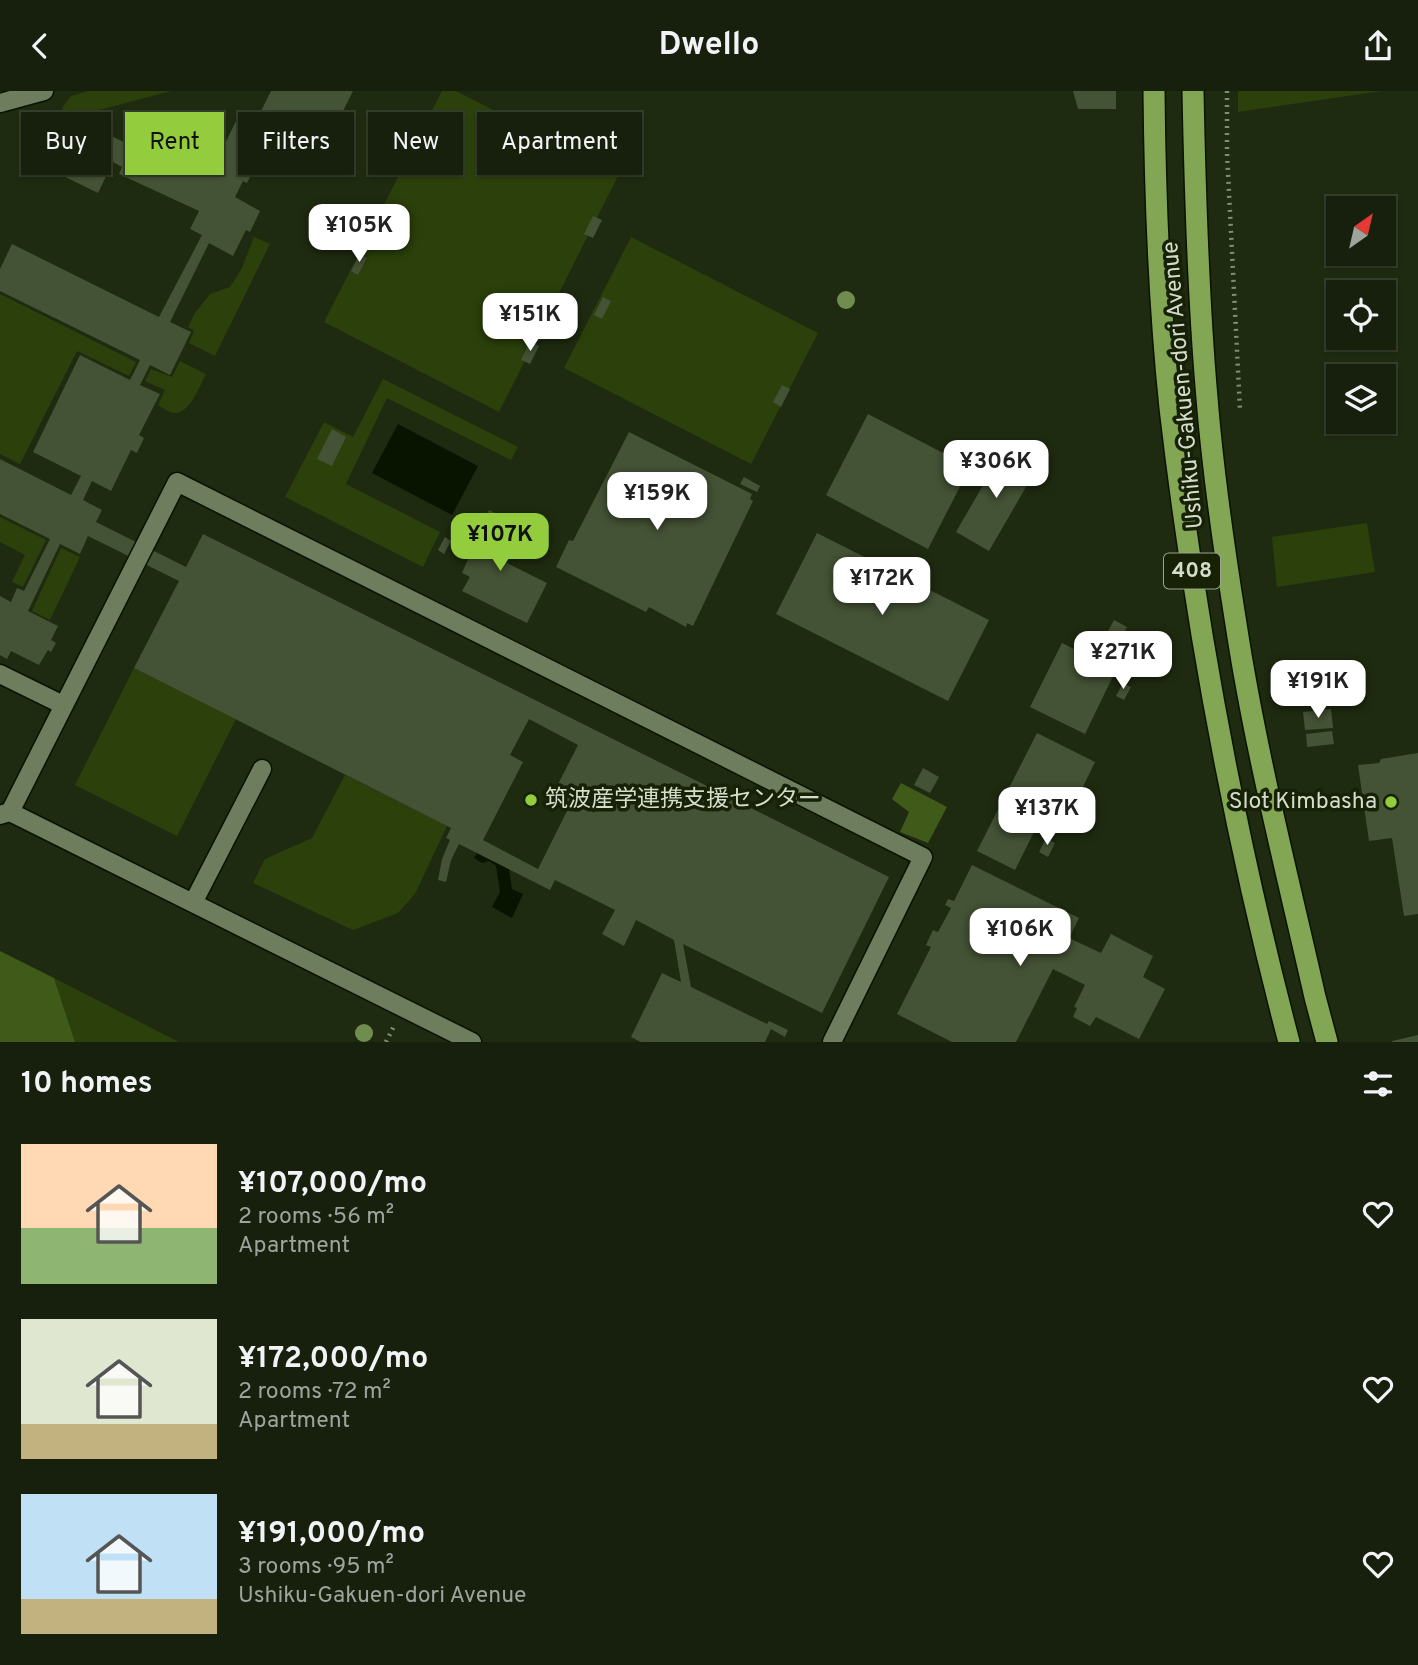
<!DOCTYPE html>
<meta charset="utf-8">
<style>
body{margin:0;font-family:Overpass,"Noto Sans JP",sans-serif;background:#242d1a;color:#f1f3f6;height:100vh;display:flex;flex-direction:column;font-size:26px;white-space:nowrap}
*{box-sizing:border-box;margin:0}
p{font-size:23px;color:#9ea39d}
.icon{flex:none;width:38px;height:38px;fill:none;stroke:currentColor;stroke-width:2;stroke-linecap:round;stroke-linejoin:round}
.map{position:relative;height:951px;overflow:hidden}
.side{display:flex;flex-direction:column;background:#17200c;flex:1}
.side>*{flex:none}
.top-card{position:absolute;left:21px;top:21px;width:700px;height:63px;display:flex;gap:14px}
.needle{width:46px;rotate:34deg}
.controls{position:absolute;left:1326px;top:105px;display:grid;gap:14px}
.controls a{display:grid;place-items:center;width:70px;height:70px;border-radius:0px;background:#17200c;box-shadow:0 2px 5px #0004,0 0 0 2px #363e2d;font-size:35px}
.price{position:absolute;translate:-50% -60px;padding:0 16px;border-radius:14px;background:#fff;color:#222;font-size:23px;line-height:46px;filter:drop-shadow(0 2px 4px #0008)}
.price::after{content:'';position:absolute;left:50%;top:42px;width:21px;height:16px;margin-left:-10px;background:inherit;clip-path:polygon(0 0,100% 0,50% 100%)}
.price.active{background:#93cc3d;color:#111}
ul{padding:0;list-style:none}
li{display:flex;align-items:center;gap:21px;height:175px;padding:0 21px}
li span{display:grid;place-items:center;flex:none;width:196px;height:140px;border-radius:0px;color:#555}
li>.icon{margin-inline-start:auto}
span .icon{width:84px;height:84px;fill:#fffc;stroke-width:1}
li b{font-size:30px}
h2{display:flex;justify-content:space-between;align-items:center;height:84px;padding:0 21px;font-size:30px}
.tag{padding:0 24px;border-radius:0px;background:#17200c;box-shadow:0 2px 5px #0004,0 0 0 2px #363e2d;font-size:24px;line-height:63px}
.tag.active{background:#93cc3d;color:#111}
header{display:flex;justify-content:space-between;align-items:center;height:91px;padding:0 21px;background:#17200c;font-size:32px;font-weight:700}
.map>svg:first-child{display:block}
</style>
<header><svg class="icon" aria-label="back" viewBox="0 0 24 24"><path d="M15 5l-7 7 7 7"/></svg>Dwello<svg class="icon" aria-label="share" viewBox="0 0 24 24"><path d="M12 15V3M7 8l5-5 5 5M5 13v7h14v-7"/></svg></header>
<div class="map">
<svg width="1418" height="951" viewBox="0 0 1418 951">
<rect width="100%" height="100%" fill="#1f2b10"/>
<!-- green -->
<path fill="#2b400a" d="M88,0h83l-102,27 -5,-3 -2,-7 9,-12z
M442,0h14l163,83 -120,238 -175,-90z
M1238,0h144l-144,21z
M254,146l16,7 -55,112 -26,-13 5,-12 -6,-4 7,-14 15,-19 20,-7 11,-17z
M631,146l187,96 -67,131 -187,-96z
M0,203l136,68 -7,14 -52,-25 -57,113 -20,-10z
M180,270l26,13c-6,11 -16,40 -32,39 -6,-1 -11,-5 -16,-8l7,-15 -20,-9 6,-12 21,8z
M383,288l135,68 -7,13 -124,-62 -41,86 94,48 -17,35 -138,-70 39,-75 29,15z
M0,426l46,23 -23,47 -11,-5 13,-27 -25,-13z
M1367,432l8,49 -98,15 -5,-50z
M61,457l19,9 -30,63 -18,-9z
M134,577l102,51 -59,117 -102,-51z
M345,684l102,51 -32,68 -17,19 -45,17 -100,-47 12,-24 47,-21z
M54,887l125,64h-104z"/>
<!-- forest -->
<path fill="#405a1a" d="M901,692l46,24 -19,36 -28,-11 9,-20 -17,-13z
M0,860l54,27 21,64h-75z"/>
<!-- water -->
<path fill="#081400" d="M398,333l80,42 -26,49 -80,-42z
M477,762l32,16 3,20 11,5 -11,24 -20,-11 8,-15 -4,-26 -7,-5 -7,2 -8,-5z"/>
<!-- building -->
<path fill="#445235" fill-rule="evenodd" d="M271,0h82l-26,52 -66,-32zM316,23l10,4 -5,12 -11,-4z
M1073,0h43v18h-38z
M238,26l8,4 -2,4 25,12 -22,46 -4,-2 -8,16 25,14 -10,21 -4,-2 -13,26 -24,-13 -39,79 21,10 -21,43 -20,-10 -10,20 20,9 -21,41 5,3 -7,15 -6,-3 -20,41 -19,-10 -9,19 19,10 -6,12 90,45 17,-33 686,343 -67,136 -139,-69 8,43 76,37 2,-3 19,9 -3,7 -14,-8 -6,13h-124l-10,-5 31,-64 19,9 -7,-42 -38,-20 -12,26 -22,-12 13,-24 -60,-30 -5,10 -91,-46 -8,16 -5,22 -8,-2 4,-21 8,-19 -4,-2 5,-10 -317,-160 45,-87 -91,-45 -8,18 -20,-10 -32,67 30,15 -7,14 5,3 -5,9 -3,-2 -9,15 -28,-14 -4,8 -7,-4v-59l11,6 6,-14 7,3 26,-52 -50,-25v-55l71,36 10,-19 -48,-24 47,-97 50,25 10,-20 -140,-69v-22l12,-25 147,73 43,-82 -12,-6 9,-18 -80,-37 3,-7 -9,-5 -15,31 -53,-26 13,-27 26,13 10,-20 11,5 2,-4 73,35 2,-4 4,2 7,-14 22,11zM529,628l49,26 -26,51 18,9 -32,64 -55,-29 40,-78 -13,-7z
M593,125l9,4 -9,18 -9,-4z
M360,163l7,4 -9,17 -7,-4z
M603,206l8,4 -9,18 -8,-4z
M530,250l9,5 -9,18 -9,-4z
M782,294l8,4 -9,18 -8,-5z
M868,323l102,53 -42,82 -102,-54z
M332,338l14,8 -14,29 -15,-7z
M629,341l123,62 -2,5 3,2 -60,125 -6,-3 -1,4 -37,-20 -3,5 -90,-45 13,-27 4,1z
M1004,358l33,19 -48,83 -33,-19z
M744,386l16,9 -3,6 -17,-8z
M489,419l26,13 -13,26 -11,-5 -4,9 60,30 -20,40 -65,-32 8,-14 -8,-4 6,-14 -9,-5 5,-8 8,5 7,-13 -3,-3z
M817,442l172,87 -41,81 -172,-87z
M445,446l6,4 -7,13 -6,-4z
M1114,529l13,7 -16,32 -14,-7z
M1062,552l54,27 -31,64 -55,-27z
M1123,592l8,4 -7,13 -8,-4z
M1331,618l2,19 -28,2 -2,-18z
M1332,640l2,13 -27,3 -1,-13z
M1037,642l58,29 -20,41 -21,-11 -39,78 -38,-19z
M1418,662v161l-14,2 -12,-78 -23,3 -11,-76 21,-2 2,-4z
M923,677l16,9 -9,16 -16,-8z
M1058,724l9,4 -7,13 -8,-4z
M1046,747l9,5 -7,14 -9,-5z
M972,774l107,53 -10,20 32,15 10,-19 42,22 -10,21 22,12 -26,50 -43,-22 -6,9 -17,-9 4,-9 -3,-1 11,-22 -32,-16 -37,73h-64l-55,-28 34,-67 -5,-2 7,-15 5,2 13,-24 -6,-3 3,-6 6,2z
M1418,944v7h-26v-1z"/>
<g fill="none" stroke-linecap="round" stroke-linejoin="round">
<defs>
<path id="minor" d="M0,12l44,-12
M0,583l63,31
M10,721l167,-330 746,375 -91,185
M0,724l10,-3 462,230
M193,812l69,-134"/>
<path id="highway" d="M1154,0c1,105 5,212 16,317 25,214 64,425 119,634
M1193,0c2,103 5,205 14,307 6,75 17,151 29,226 19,125 51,249 79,373l12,45"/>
</defs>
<!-- minor casing -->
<use href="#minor" stroke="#091300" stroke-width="21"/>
<!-- highway casing -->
<use href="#highway" stroke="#091300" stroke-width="24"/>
<!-- path -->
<path stroke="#828b76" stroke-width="4.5" stroke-dasharray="2 5" stroke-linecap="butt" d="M1227,0v62l13,257
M386,951l8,-16"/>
<!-- minor -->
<use href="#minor" stroke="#6f7d5f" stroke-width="18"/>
<!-- highway -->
<use href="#highway" stroke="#82a654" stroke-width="21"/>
</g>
<!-- trees -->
<g fill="#708c4e">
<circle cx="846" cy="209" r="9"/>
<circle cx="364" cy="942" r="9"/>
</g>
<!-- markers -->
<g fill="#93cc3d" stroke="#162106" stroke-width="2.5">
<circle cx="531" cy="709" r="7"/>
<circle cx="1391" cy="711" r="7"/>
</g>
<g text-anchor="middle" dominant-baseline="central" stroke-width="7" stroke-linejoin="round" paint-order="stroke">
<!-- shield labels -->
<rect fill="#162106" stroke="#9ba490" stroke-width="2" x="1164" y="462.5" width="56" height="35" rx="5"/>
<g font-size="21" font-weight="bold" fill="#d4dccb">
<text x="1192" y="480">408</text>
</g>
<!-- street labels -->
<g font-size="23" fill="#d4dccb" stroke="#162106">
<text transform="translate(1184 294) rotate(-95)">Ushiku-Gakuen-dori Avenue</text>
</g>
<!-- poi labels -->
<g font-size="23" fill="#d4dccb" stroke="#162106" text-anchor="start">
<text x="545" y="709">筑波産学連携支援センター</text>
<text x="1377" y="711" text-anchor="end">Slot Kimbasha</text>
</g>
</g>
</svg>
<div class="controls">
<a><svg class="needle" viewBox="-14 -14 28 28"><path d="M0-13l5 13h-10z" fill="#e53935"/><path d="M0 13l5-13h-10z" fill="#9ea39d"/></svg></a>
<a><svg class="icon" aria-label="locate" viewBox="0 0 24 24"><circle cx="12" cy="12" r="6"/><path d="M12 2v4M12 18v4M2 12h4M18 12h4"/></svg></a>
<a><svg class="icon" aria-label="layers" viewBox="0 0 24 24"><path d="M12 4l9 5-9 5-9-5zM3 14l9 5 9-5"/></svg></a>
</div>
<b class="price" style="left:359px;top:173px">¥105K</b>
<b class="price" style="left:530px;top:262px">¥151K</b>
<b class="price" style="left:996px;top:409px">¥306K</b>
<b class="price" style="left:657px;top:441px">¥159K</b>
<b class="price active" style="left:500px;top:482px">¥107K</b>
<b class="price" style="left:882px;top:526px">¥172K</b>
<b class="price" style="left:1123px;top:600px">¥271K</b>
<b class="price" style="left:1318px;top:629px">¥191K</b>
<b class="price" style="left:1047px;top:756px">¥137K</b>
<b class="price" style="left:1020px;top:877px">¥106K</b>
<div class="top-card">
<a class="tag">Buy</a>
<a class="tag active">Rent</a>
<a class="tag">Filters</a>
<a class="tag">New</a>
<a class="tag">Apartment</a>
</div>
</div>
<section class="side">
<h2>10 homes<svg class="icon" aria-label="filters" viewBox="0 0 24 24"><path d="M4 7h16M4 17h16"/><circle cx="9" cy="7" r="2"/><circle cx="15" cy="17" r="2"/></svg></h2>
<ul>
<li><span style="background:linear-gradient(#ffd9b3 60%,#8fb573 0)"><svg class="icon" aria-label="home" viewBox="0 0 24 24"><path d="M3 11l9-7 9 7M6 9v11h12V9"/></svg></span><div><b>¥107,000/mo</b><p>2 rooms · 56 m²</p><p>Apartment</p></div><svg class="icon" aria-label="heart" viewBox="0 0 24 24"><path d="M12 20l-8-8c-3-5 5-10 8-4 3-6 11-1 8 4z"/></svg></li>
<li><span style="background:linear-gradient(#dfe7d0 75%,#c2b280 0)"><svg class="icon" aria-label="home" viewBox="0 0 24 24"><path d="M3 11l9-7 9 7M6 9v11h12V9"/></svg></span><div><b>¥172,000/mo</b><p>2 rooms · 72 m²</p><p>Apartment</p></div><svg class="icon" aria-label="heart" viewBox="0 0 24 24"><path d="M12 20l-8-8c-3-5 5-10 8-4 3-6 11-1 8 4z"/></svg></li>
<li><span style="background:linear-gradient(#bfe0f5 75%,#c2b280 0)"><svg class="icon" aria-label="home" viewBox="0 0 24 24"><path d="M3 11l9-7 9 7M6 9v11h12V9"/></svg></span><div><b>¥191,000/mo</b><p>3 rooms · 95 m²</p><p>Ushiku-Gakuen-dori Avenue</p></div><svg class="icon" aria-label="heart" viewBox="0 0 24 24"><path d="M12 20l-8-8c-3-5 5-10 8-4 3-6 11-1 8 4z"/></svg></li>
</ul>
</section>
